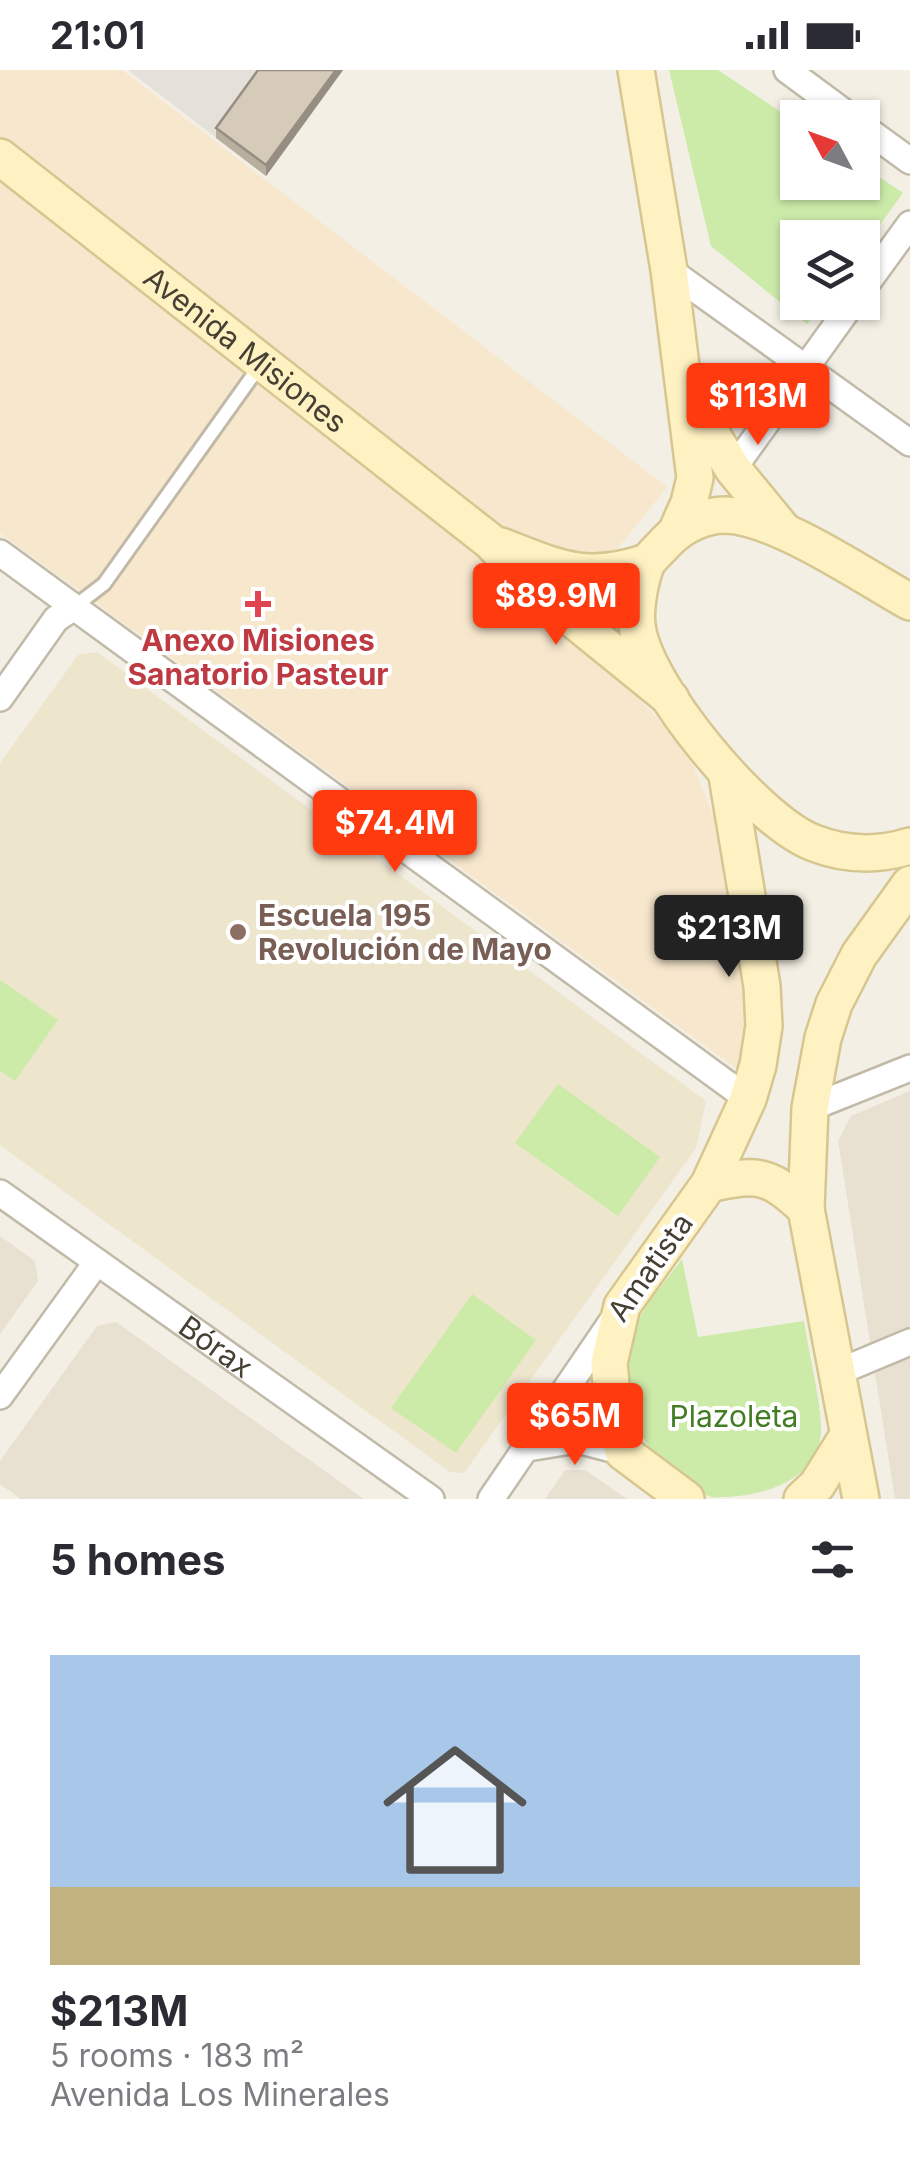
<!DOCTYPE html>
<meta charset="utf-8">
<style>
body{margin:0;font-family:Inter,sans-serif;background:#f2f2f3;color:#2b2b33;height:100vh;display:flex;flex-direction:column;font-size:38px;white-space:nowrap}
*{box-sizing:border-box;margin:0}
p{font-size:32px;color:#7c7c81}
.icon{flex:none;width:55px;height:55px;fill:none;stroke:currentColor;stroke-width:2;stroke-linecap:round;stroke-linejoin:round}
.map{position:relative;height:1429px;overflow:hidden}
.panel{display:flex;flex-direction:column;background:#fff;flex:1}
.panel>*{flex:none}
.needle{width:65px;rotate:311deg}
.buttons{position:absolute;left:780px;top:30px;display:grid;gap:20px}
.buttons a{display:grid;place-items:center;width:100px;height:100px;border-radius:0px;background:#fff;box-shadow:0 2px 8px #0004;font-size:50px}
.price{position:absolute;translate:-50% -85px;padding:0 22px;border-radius:10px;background:#ff3a0f;color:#fff;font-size:32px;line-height:65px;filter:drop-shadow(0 2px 5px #0008)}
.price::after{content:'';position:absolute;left:50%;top:60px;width:30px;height:22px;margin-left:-15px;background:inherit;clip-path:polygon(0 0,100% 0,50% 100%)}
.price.current{background:#222;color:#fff}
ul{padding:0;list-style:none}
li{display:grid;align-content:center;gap:20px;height:530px;padding:0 50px}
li+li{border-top:2px solid #e1e1e2}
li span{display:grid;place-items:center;height:310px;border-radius:0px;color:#555}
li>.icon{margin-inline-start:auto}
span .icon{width:180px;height:180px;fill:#fffc;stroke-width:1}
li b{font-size:42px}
h2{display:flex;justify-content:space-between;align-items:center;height:120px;padding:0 50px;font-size:42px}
.status{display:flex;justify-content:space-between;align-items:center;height:70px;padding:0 50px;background:#fff;direction:ltr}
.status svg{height:28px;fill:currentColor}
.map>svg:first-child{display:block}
</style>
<div class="status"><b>21:01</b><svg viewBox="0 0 49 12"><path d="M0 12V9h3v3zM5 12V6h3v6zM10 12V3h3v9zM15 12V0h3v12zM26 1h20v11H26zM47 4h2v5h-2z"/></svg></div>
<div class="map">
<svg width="910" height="1429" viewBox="0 0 910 1429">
<rect width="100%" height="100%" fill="#f3efe4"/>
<!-- residential -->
<path fill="#e8e1d2" d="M910,1021v408h-15l-57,-358 13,-25z
M0,1166l35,25 3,20 -38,53z
M116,1252l248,177h-343l-21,-15v-23l97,-135z
M565,1400h20l42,29h-82z"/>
<!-- commercial -->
<path fill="#f7e7cd" d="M0,0h122l545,417 -58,72v108l78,83 38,95 22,170 -6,57 -741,-539z"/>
<!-- industrial -->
<path fill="#e5e0d9" d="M128,0h215l-77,106z"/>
<!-- education -->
<path fill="#eee5cd" d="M97,582l609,449 -10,47 -232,325 -14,-1 -450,-327v-382l78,-108z"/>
<!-- green -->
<path fill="#cceba9" d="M669,0h49l79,53 1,59h64l1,-16 40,27 -40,55 -1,-10h-64v64l25,1 -16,21 -96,-78z
M0,910l58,40 -43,61 -15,-10z
M558,1014l102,73 -42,59 -103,-73z
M682,1189l16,78 106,-16c4,28 19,89 17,113 -5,50 -66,65 -110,63 -67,-24 -101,-105 -76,-169 9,-24 32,-48 47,-69z
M472,1224l64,46 -80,113 -65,-45z"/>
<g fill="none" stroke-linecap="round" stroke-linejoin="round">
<defs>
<path id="lane" d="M74,537l30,-23 157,-220"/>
<g id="street">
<path d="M787,0l65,48"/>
<path d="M862,56l48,35"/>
<path d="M669,200l241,173"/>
<path d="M862,220l48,-66"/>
<path d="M733,399l120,-167"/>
<path d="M0,483l748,546"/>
<path d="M0,628l56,-79 18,-12"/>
<path d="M810,1038l100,-40"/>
<path id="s1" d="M0,1123l431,306"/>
<path d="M836,1303l74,-31"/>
<path d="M0,1326l97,-134"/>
<path d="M528,1378l49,-8 46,12"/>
<path d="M491,1429l124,-182"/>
</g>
<g id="secondary">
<path d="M636,0l33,200 26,208 -6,25 -12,27"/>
<path id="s2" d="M0,87l491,385 42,45 138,112"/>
<path d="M695,337l38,62 51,62"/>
<path d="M501,476c57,22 84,37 146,16"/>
<path d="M910,532c-47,-26 -132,-85 -184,-87 -23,0 -45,11 -60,27 -6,7 -16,15 -20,23 -6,16 -11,43 -9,60 6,60 120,197 177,218 31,12 64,13 96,3"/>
<path d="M709,1114c49,-11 60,-10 97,25"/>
<path d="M686,1429l-63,-47 -10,-48 -4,-41 13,-57 87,-122 39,-85 10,-34 6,-39 -2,-40 -35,-210"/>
<path d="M802,1429l15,-14 30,-48"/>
<path d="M861,1429l-55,-290 4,-101 13,-70 11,-34 25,-49 51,-71"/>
</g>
</defs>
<!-- lane casing -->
<use href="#lane" stroke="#c2baa9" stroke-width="18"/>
<!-- street casing -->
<use href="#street" stroke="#c2baa9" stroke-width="30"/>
<!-- secondary casing -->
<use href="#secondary" stroke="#d6c690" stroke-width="40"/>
<!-- lane -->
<use href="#lane" stroke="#fff" stroke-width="12"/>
<!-- street -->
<use href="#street" stroke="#fff" stroke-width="25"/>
<!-- secondary -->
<use href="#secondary" stroke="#fff2c2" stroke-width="35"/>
</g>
<!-- wall -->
<path fill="#b8af9f" d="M343,0l-77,106 -50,-38v-10z"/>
<!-- shaded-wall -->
<path fill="#968e82" d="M336,0h7l-77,106v-11z"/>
<!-- building -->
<path fill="#d6cbb9" stroke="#968e82" stroke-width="2.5" d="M258,0h78l-70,95 -50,-37z"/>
<!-- markers -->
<path fill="#e0444e" stroke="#fff" stroke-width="4" d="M253 519h10v10h10v10h-10v10h-10v-10h-10v-10h10z"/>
<circle fill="#8d6e63" stroke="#fff" stroke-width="4" cx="238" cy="862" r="10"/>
<g text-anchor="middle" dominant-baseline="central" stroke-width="8" stroke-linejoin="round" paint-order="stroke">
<!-- street labels -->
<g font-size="30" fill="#463f33" stroke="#fff">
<text stroke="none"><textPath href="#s2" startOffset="312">Avenida Misiones</textPath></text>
<text transform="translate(650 1197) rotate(-55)">Amatista</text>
<text stroke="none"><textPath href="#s1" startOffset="265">Bórax</textPath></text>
</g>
<!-- health labels -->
<g font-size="30" font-weight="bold" fill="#be3a42" stroke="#fff">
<text x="258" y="570">Anexo Misiones<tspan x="258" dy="34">Sanatorio Pasteur</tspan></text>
</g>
<!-- education labels -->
<g font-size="30" font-weight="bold" fill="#785e54" stroke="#fff" text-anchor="start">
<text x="258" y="845">Escuela 195<tspan x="258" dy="34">Revolución de Mayo</tspan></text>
</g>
<!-- park labels -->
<g font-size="30" fill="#427c23" stroke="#fff">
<text x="734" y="1346">Plazoleta</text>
</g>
</g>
</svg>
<div class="buttons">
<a><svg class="needle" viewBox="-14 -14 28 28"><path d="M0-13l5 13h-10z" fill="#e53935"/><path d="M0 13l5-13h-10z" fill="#7c7c81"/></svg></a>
<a><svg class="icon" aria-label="layers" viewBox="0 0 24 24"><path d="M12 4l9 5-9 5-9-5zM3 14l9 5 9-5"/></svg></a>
</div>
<b class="price" style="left:758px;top:378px">$113M</b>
<b class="price" style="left:556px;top:578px">$89.9M</b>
<b class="price" style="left:395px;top:805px">$74.4M</b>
<b class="price current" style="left:729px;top:910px">$213M</b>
<b class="price" style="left:575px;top:1398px">$65M</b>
</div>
<section class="panel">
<h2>5 homes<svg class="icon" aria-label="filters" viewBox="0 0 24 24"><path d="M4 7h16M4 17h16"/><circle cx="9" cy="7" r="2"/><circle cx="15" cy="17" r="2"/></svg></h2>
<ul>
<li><span style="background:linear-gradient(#a9c7e8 75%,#c2b280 0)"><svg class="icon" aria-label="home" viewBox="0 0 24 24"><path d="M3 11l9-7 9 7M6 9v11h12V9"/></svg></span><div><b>$213M</b><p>5 rooms · 183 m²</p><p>Avenida Los Minerales</p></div></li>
</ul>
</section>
